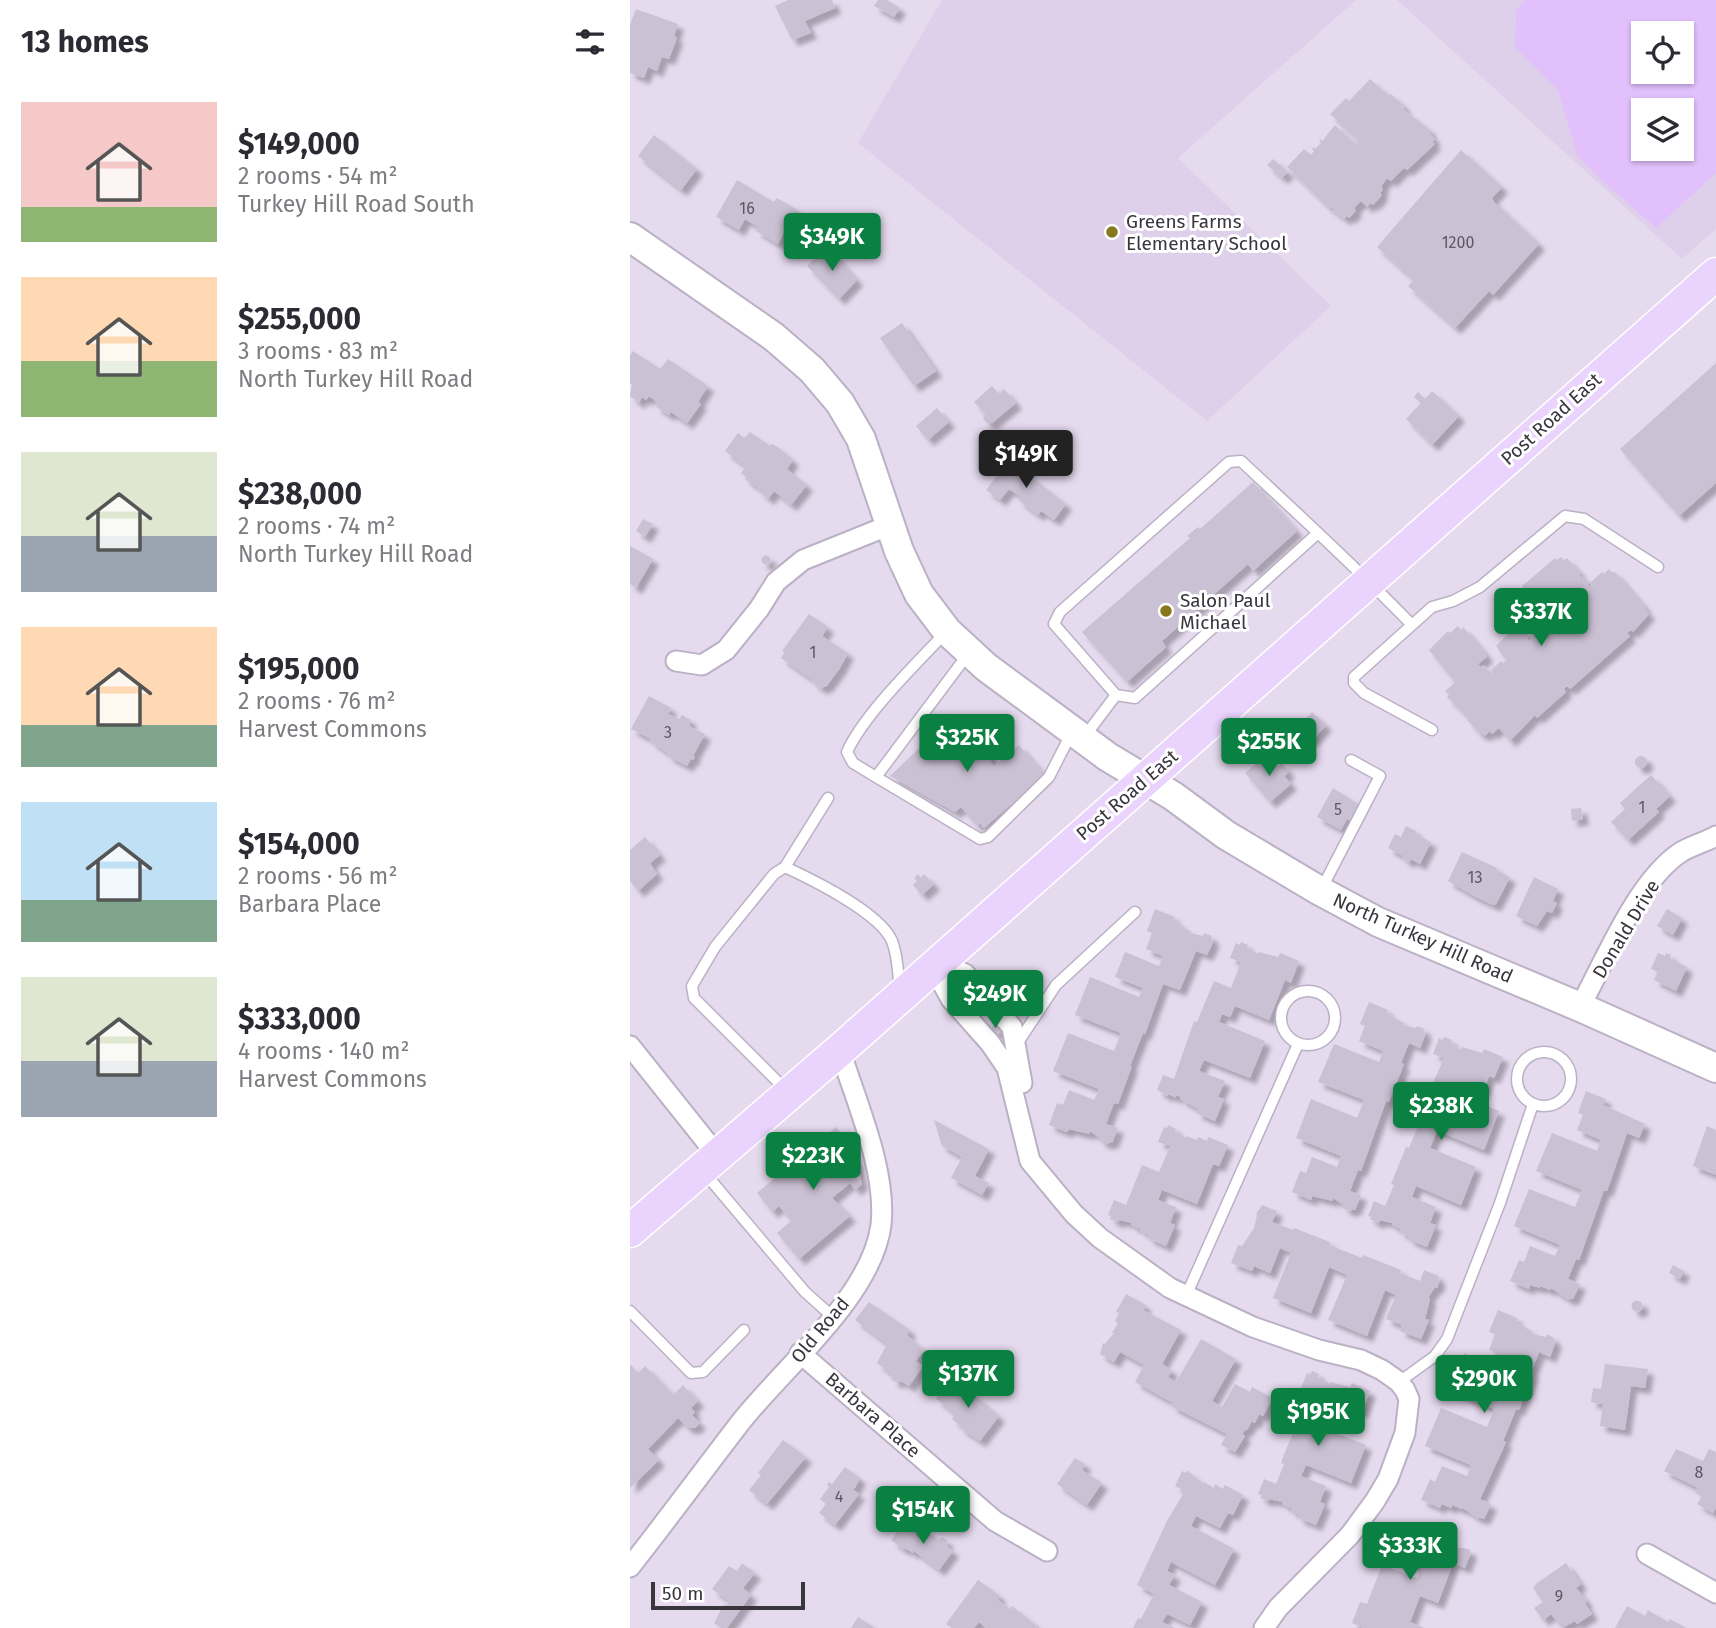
<!DOCTYPE html>
<meta charset="utf-8">
<style>
body{margin:0;font-family:"Fira Sans",sans-serif;background:#f2f2f3;color:#2b2b33;height:100vh;display:flex;flex-direction:column;font-size:26px;white-space:nowrap}
*{box-sizing:border-box;margin:0}
p{font-size:23px;color:#7c7c81}
.icon{flex:none;width:38px;height:38px;fill:none;stroke:currentColor;stroke-width:2;stroke-linecap:round;stroke-linejoin:round}
.map{position:relative;flex:1;overflow:hidden}
.drawer{display:flex;flex-direction:column;background:#fff;width:630px}
.drawer>*{flex:none}
.controls{position:absolute;left:1001px;top:21px;display:grid;gap:14px}
.controls a{display:grid;place-items:center;width:63px;height:63px;border-radius:0px;background:#fff;box-shadow:0 2px 5px #0004;font-size:35px}
.scale{position:absolute;left:21px;bottom:18px;width:154px;box-sizing:border-box;padding-left:7px;border:4px solid #39353d;border-top:0;font-size:19px;line-height:24px;white-space:nowrap;color:#39353d;-webkit-text-stroke:5px #fff;paint-order:stroke}
.price{position:absolute;translate:-50% -60px;padding:0 16px;border-radius:7px;background:#0b8043;color:#fff;font-size:23px;line-height:46px;filter:drop-shadow(0 2px 4px #0008)}
.price::after{content:'';position:absolute;left:50%;top:42px;width:21px;height:16px;margin-left:-10px;background:inherit;clip-path:polygon(0 0,100% 0,50% 100%)}
.price.active{background:#222;color:#fff}
ul{padding:0;list-style:none}
li{display:flex;align-items:center;gap:21px;height:175px;padding:0 21px}
li span{display:grid;place-items:center;flex:none;width:196px;height:140px;border-radius:0px;color:#555}
li>.icon{margin-inline-start:auto}
span .icon{width:84px;height:84px;fill:#fffc;stroke-width:1}
li b{font-size:30px}
h2{display:flex;justify-content:space-between;align-items:center;height:84px;padding:0 21px;font-size:30px}
main{display:flex;flex:1;min-height:0}
.map>svg:first-child{display:block}
</style>
<main>
<section class="drawer">
<h2>13 homes<svg class="icon" aria-label="filters" viewBox="0 0 24 24"><path d="M4 7h16M4 17h16"/><circle cx="9" cy="7" r="2"/><circle cx="15" cy="17" r="2"/></svg></h2>
<ul>
<li><span style="background:linear-gradient(#f6c9c9 75%,#8fb573 0)"><svg class="icon" aria-label="home" viewBox="0 0 24 24"><path d="M3 11l9-7 9 7M6 9v11h12V9"/></svg></span><div><b>$149,000</b><p>2 rooms · 54 m²</p><p>Turkey Hill Road South</p></div></li>
<li><span style="background:linear-gradient(#ffd9b3 60%,#8fb573 0)"><svg class="icon" aria-label="home" viewBox="0 0 24 24"><path d="M3 11l9-7 9 7M6 9v11h12V9"/></svg></span><div><b>$255,000</b><p>3 rooms · 83 m²</p><p>North Turkey Hill Road</p></div></li>
<li><span style="background:linear-gradient(#dfe7d0 60%,#9aa5b1 0)"><svg class="icon" aria-label="home" viewBox="0 0 24 24"><path d="M3 11l9-7 9 7M6 9v11h12V9"/></svg></span><div><b>$238,000</b><p>2 rooms · 74 m²</p><p>North Turkey Hill Road</p></div></li>
<li><span style="background:linear-gradient(#ffd9b3 70%,#7fa58c 0)"><svg class="icon" aria-label="home" viewBox="0 0 24 24"><path d="M3 11l9-7 9 7M6 9v11h12V9"/></svg></span><div><b>$195,000</b><p>2 rooms · 76 m²</p><p>Harvest Commons</p></div></li>
<li><span style="background:linear-gradient(#bfe0f5 70%,#7fa58c 0)"><svg class="icon" aria-label="home" viewBox="0 0 24 24"><path d="M3 11l9-7 9 7M6 9v11h12V9"/></svg></span><div><b>$154,000</b><p>2 rooms · 56 m²</p><p>Barbara Place</p></div></li>
<li><span style="background:linear-gradient(#dfe7d0 60%,#9aa5b1 0)"><svg class="icon" aria-label="home" viewBox="0 0 24 24"><path d="M3 11l9-7 9 7M6 9v11h12V9"/></svg></span><div><b>$333,000</b><p>4 rooms · 140 m²</p><p>Harvest Commons</p></div></li>
</ul>
</section>
<div class="map">
<svg width="1086" height="1628" viewBox="0 0 1086 1628">
<defs>
<filter id="shadow"><feDropShadow dx="6" dy="6" stdDeviation="2" flood-color="#0004"/></filter>
</defs>
<rect width="100%" height="100%" fill="#e5daee"/>
<!-- built -->
<path fill="#ded0eb" fill-rule="evenodd" d="M312,0h414l-178,158 153,148 -124,115 -349,-278z
M767,0h319v229l-34,30zM1013,33h39v39h-39zM1013,110h39v39h-39z"/>
<!-- pitch -->
<path fill="#e1c0fc" fill-rule="evenodd" d="M896,0h190v173l-60,55 -48,-42 -31,-31 -19,-65 -43,-43 1,-36zM1013,33h39v39h-39zM1013,110h39v39h-39z"/>
<!-- building -->
<path fill="#cbc1d4" filter="url(#shadow)" d="M158,0h44l3,8 -30,13 6,12 -19,7 -17,-34z
M248,0h9l13,8 -6,9 -20,-11z
M6,9l42,15 -4,12 3,2 -8,21 -7,-2 -5,14 -9,-4 -4,11 -14,-5v-48z
M740,79l19,17 2,-2 14,13 -2,2 28,22 -2,2 6,6 -3,3 3,2 -28,26 -3,-2 -13,13 -4,-3 -6,9 2,2 -3,4 2,2 -9,10 -2,-2 -4,4 -6,-6 -7,7 2,3 -7,7 -2,-2 -3,3 -8,-7 -1,1 -3,-2 2,-2 -3,-2 -1,2 -43,-42 17,-18 7,6 3,-4 -2,-2 2,-2 1,2 6,-6 -2,-2 2,-2 1,2 13,-16 20,19 4,-4 -29,-26 16,-16 3,3z
M24,135l43,34 -16,21 -43,-34z
M831,150l41,37 -10,11 2,4 45,42 -46,51 -4,-4 -34,37 -47,-42 6,-6 -37,-33z
M643,159l15,13 -6,6 -15,-13z
M107,180l37,22 3,-4 19,11 -18,35 -22,-13 2,-4 -13,-8 -6,11 -23,-13z
M197,246l30,34 -18,19 -32,-33z
M272,323l34,48 -22,15 -34,-48z
M3,351l27,18 8,-10 40,27 -10,16 3,2 -14,19 -16,-11 -2,3 -14,-9 3,-3 -9,-7 -3,4 -4,-3 -3,6 -9,-7 2,-11 -2,-2v-28z
M1086,363v120l-37,33 -59,-67z
M362,386l7,8 5,-5 12,14 -24,20h-5l-4,-4 2,-5 -11,-12z
M802,391l27,25 -27,29 -26,-26 15,-16 -7,-6 4,-5 7,7z
M307,408l12,14 -21,18 -12,-14z
M120,432l20,14 2,-2 7,4 14,12 -6,9 20,16 -16,20 -17,-14 -6,8 -9,-8 1,-2 -15,-10 1,-2 -5,-4 5,-6 -21,-16 13,-18 6,5z
M381,457l12,9 -2,3 45,35 -12,16 -13,-9 -3,4 -20,-15 3,-3 -12,-8 -9,11 -14,-10z
M623,482l44,49 -44,40 -5,-7 -86,77 4,6 -39,35 -45,-50 108,-94 -3,-2 11,-9 2,2z
M13,519l10,5 -8,13 -9,-6z
M0,546l23,13 -17,29 -6,-4z
M131.5 560a4.5 4.5 0 1 1 9 0a4.5 4.5 0 1 1-9 0Z
M931,557l3,3 3,-2 14,16 -2,2 3,2 2,-2 5,6 -2,2 2,3 3,-2 -2,-2 12,-11 2,2 5,-5 4,4 1,-2 31,36 -1,1 5,6 -16,18 -2,-2 -4,3 3,3 -60,53 -3,-3 -3,3 2,3 -29,26 -2,-3 -25,26 -11,-13 -7,6 -2,-3 -5,5 -2,-3 -2,2 -14,-15 2,-2 -22,-21 2,-2 -4,-4 12,-10 -3,-2 -1,1 -24,-30 19,-19 2,2 8,-7 3,4 2,-3 22,26 2,4 -9,7 3,3 3,-2 5,6v4l4,-3 -2,-2 10,-9 2,2 5,-4 -4,-1 -8,-12 17,-17 5,-2 4,5 2,-2 5,6 -2,2 2,3 4,-4 -1,-2 16,-12 -3,-4 -2,2 -23,-29 4,-3 -2,-3 12,-10 21,-18 2,2z
M179,614l19,13 -6,9 26,17 -8,15 -14,19 -2,-1 -2,3 -10,-7 2,-1 -33,-23 4,-6 -3,-1z
M19,696l22,12 -3,6 11,5 3,-4 9,5 -2,4 2,3 14,7 -12,22 2,1 -2,3 -2,-1 -4,7 -19,-10 1,-2 -19,-13 1,-2 -20,-10z
M682,712l14,13 -14,16 -15,-13z
M315,713l21,24 5,-4 22,26 -3,2 4,5 25,-21 26,30 -61,53 -4,-5 -3,3 -16,-19 -6,5 -65,-36 43,-41 -6,-6z
M636,755l10,14 6,-6 7,9 -5,4 7,8 -21,18 -25,-29z
M1005 762a6 6 0 1 1 12 0a6 6 0 1 1-12 0Z
M1021,775l19,21 -14,13 3,3 -31,28 -17,-18 14,-13 -5,-6z
M703,788l27,17 -9,16 -4,-2 -6,11 -24,-13z
M951,808l2,11 -11,2 -1,-12z
M776,826l10,5 -1,3 16,8 -11,22 -9,-5 -2,3 -7,-4 1,-2 -15,-8 7,-14 6,3z
M15,837l15,18 -10,8 7,11 -19,17 -8,-10v-31z
M832,852l35,16 -1,2 14,7 -14,27 -3,1 -19,-9 -26,-15z
M288,874l3,4 3,-4 10,10 -12,11 -9,-10 4,-4 -3,-3z
M904,877l24,12 -5,12 4,2 -5,10 -5,-2 -10,15 -21,-10z
M525,909l20,8 -2,3 8,4 -1,3 11,4 -1,2 13,3 1,-3 8,3 -1,3 3,1 -7,15 -11,-4 -16,39 -17,-6 -18,50 -2,-1 -13,33h2l-14,38 -4,-1 -8,21 12,4 -6,15 -3,-1 -1,2 -8,-3 1,-2 -11,-8 -1,3 -20,-5 -2,3 -18,-7 8,-22 6,2 6,-15 25,10 5,-11 -46,-18 15,-38 46,18 7,-18 -46,-18 15,-38 49,20 4,-9 -28,-11 10,-25 34,14 4,-10 -17,-7 6,-16 -5,-2z
M1037,909l15,9 -9,17 -16,-9z
M611,942l7,3 -1,3 11,6 1,-2 19,5 2,-4 19,8 -8,22 -6,-3 -16,40 -34,-14 -5,11 -8,-3 -3,8 46,19 -15,37 -46,-18 -5,11 26,10 -7,16 6,2 -9,22 -19,-8 2,-4 -18,-10 1,-2 -5,-2v3l-8,-4 -1,2 -10,-6 6,-15 11,4 20,-58 3,1 17,-41 17,7 10,-26 -11,-4 6,-15 4,2z
M1028,953l7,3 1,-3 5,2 -1,3 17,9 -11,24 -22,-11 4,-8 -7,-3z
M739,1002l19,8 -2,3 18,10 -1,2 13,3 1,-2 8,3 -2,3 3,1 -6,15 -11,-5 -8,20 3,1 -15,38 -3,-1 -25,70 -3,-1 -8,21 11,4 -6,15 -3,-1 -1,2 -8,-3 1,-3 -11,-7v3l-21,-5 -1,4 -19,-8 8,-21 6,2 6,-16 25,10 4,-11 -45,-18 15,-39 46,19 7,-18 -46,-18 16,-38 45,18 4,-11 -24,-10 6,-15 -5,-2z
M366,1024l5,6 -6,5 -5,-6z
M814,1037l8,3 -1,3 10,7 1,-3 20,6 2,-4 19,8 -9,21 -5,-2 -6,16 -25,-10 -4,11 45,18 -15,39 -47,-19 -7,17 46,19 -15,38 -45,-19 -4,11 24,10 -6,16 6,2 -9,22 -19,-8 1,-3 -9,-4 1,-3 -9,-4v-2l-12,-3 -1,3 -9,-4 1,-2 -3,-1 6,-15 11,5 9,-21 -3,-1 4,-10 11,-27 3,1 13,-32 -3,-1 25,-57 -11,-4 6,-16 3,2z
M956,1091l20,8 -3,6 42,19 -6,14 -12,-5 -20,58 -3,-1 -25,70 -3,-1 -8,20 12,5 -7,15 -3,-1 -1,2 -18,-12 -1,2 -10,-4v2l-10,-3 -1,4 -19,-8 9,-21 5,2 6,-16 25,10 5,-11 -46,-19 15,-37 46,18 7,-17 -46,-19 16,-38 45,18 4,-11 -24,-10 6,-15 -5,-2z
M304,1120l55,29 -14,27 14,7 -7,12 -31,-17 11,-21 -20,-11z
M538,1125l8,4 -1,2 11,7 1,-2 10,4 1,-3 9,4 1,-4 20,8 -9,21 -6,-2 -16,40 -35,-14 -4,10 18,7 -6,16 5,2 -9,21 -18,-8 1,-3 -9,-4 1,-2 -10,-4 1,-2 -13,-3 -1,2 -8,-3 1,-3 -3,-1 6,-15 12,5 16,-40 17,7 11,-26 -12,-4 6,-15 3,1z
M1077,1126l9,4v45l-23,-9z
M206,1127l13,15 -4,4 11,14 6,24 -7,6 -5,-7 -18,15 18,18 -51,43 -22,-26 14,-12 -12,-15 -7,6 -15,-19z
M632,1205l15,6 -5,11 21,8 1,-2 36,14 -1,3 33,13 1,-3 38,15 -1,3 20,8 4,-11 15,6 -2,3 3,1 -3,8 -2,-1 -7,11 2,1 -5,20 4,1 -8,19 -21,-8 2,-6 -16,-6 10,-24 -11,-5 -18,46 -39,-16 19,-45 -18,-8 -18,46 -38,-15 18,-45 -11,-5 -10,25 -16,-7 -2,5 -21,-8 7,-18 4,1 12,-18 3,-13 -1,-1z
M1043,1265l11,6 -4,8 -11,-6z
M496,1294l20,11 -3,5 38,20 -19,34 10,6 -4,7 8,5 25,-43 35,20 -24,42 10,6 13,-23 15,8 2,-5 21,11 -10,18 -4,-2 -4,9 -3,-2 -5,9h-2l-3,4 3,2 -10,16 -14,-7 6,-11 -56,-28 2,-3 -38,-21 9,-17 -24,-13 -6,10 -14,-8 3,-11 2,1 9,-11h-2l6,-10 -3,-2 4,-8 -3,-1z
M1001.5 1306a5.5 5.5 0 1 1 11 0a5.5 5.5 0 1 1-11 0Z
M239,1302l41,28 -3,5 17,15 -8,11 7,5 -14,20 -10,-6 -2,3 -6,-4 3,-3 -17,-13 10,-19 -32,-24z
M868,1310l19,8 -1,4 17,10 -1,2 14,3 1,-3 7,4 -1,2 3,1 -6,16 -11,-5 -8,20 2,1 -14,37 -3,-1 -13,32 3,1 -26,57 11,5 -7,15 -5,-2v2l-16,-11 -1,1 -10,-4 -1,3 -9,-4 -2,4 -19,-8 9,-21 5,3 7,-16 25,10 4,-11 -46,-19 16,-38 46,19 7,-18 -45,-19 15,-37 44,18 5,-11 -24,-10 6,-16 -6,-2z
M0,1364l8,9 7,-7 28,29 10,-10 15,16 -7,7 4,4 -3,3 8,8 -5,5h-7l-10,-10 -30,31 11,11 -29,28z
M975,1364l43,5 -3,19 -14,-2 -6,44 -25,-4 3,-22 -12,-2 2,-14 8,1z
M682,1371l7,3 -1,3 12,7v-2l20,5 2,-4 18,8 -8,21 -5,-1 -6,15 -25,-10 -5,11 45,18 -15,38 -45,-18 -5,11 25,10 -6,16 5,2 -9,21 -18,-7 1,-4 -8,-3v-3l-9,-4 1,-2 -14,-3 -1,2 -8,-3 2,-3 -4,-1 6,-15 12,5 8,-20 -3,-1 4,-11 17,-40 3,1 8,-20 -12,-5 6,-15 3,1z
M321,1379l20,15 1,-1 27,23 -19,25 -20,-13 1,-2 -9,-7 3,-5 -19,-15z
M153,1440l23,17 -39,47 -18,-14 12,-15 -3,-2z
M1046,1449l27,12 6,-12 7,3v56l-3,5 -16,-9 5,-7 -7,-4 3,-5 -34,-17z
M445,1458l10,6 -3,6 20,13 -15,22 -30,-21z
M215,1467l15,11 -5,10 -3,1 7,5 -24,31 -16,-12 7,-9 -6,-5 9,-12 -2,-2 2,-3 3,2z
M557,1470l16,14 1,-2 10,6 1,-4 8,5 2,-4 18,10 -10,20 -5,-2 -8,15 -24,-12 -5,10 43,23 -19,36 -44,-23 -4,9 8,4 -6,10 33,17 -12,23 -23,-11 -5,8 13,6h-42l5,-10 3,1 13,-25 -17,-9 31,-66 17,-28 -10,-5 7,-15 4,2z
M275,1522l13,9 -3,4 7,5 6,-8 11,8 3,-3 6,4 -3,4 8,6 -14,19 -25,-19 -1,2 -8,-5 -1,2 -13,-10z
M783,1523l18,7 -1,3 18,11 -1,2 22,3 2,3 -6,16 -12,-5 -15,40 -18,-7 -10,26 14,6h-60l-12,-5 8,-21 7,2 15,-39 35,13 4,-10 -18,-7 6,-16 -5,-2z
M112,1563l13,10 -12,15 8,7 -24,33h-6l-7,-5 10,-19 2,2 3,-5 -17,-12 17,-23 8,5z
M936,1563l15,21 -5,4 11,13 -2,2 7,11 -15,10 -2,-3 -13,7 -11,-14 -8,6 -9,-12 9,-6 -10,-14 4,-5z
M348,1580l22,16 -2,4 12,9 2,-3 25,20 -1,2h-50l-7,-6 -5,6h-22l-6,-4z
M997,1606l18,10 3,-6 20,12 2,-3 16,9h-71z
M228,1617l17,11h-24z"/>
<g fill="none" stroke-linecap="round" stroke-linejoin="round">
<defs>
<path id="lane" d="M688,533l-183,165 -19,-3 -62,-71 6,-12 169,-150 12,-1c58,54 116,107 171,164
M316,632c-29,31 -82,82 -99,120l6,11 23,14 92,-123
M802,730l-68,-37 -10,-10v-6l78,-70 21,-6 27,-14 85,-71 19,3 74,48
M455,736l31,-41
M246,777l104,62 8,-2 61,-60 23,-45
M155,867c28,13 95,46 107,74 6,15 6,33 8,49
M691,890l59,-114 -29,-16
M651 1018a27 27 0 1 1 54 0a27 27 0 1 1-54 0Z
M387,1044l39,-59 79,-73
M887 1079a27 27 0 1 1 54 0a27 27 0 1 1-54 0Z
M157,1091l-93,-93 -2,-12 23,-39 59,-73 11,-7 43,-69
M73,1171l102,121 28,25
M556,1296l112,-252
M0,1311l61,62 12,-1 41,-42
M769,1382l36,-26 12,-17 53,-136 33,-99"/>
<path id="street" d="M46,661l26,4 24,-15 33,-41 17,-27 27,-22 87,-35
M308,962l3,19 10,18 39,44 17,25 23,93 44,53 26,24 70,50 83,39 66,23 42,10 21,10 17,12 6,8 4,9 -4,34 -17,46 -13,22 -25,34 -72,73 -14,20
M308,962l27,12 47,53 10,56
M950,1007c25,-46 57,-126 101,-155 10,-6 24,-10 35,-16
M0,1046l87,109
M170,1353l195,168 52,30
M1017,1554l69,39
M0,1567c37,-47 73,-96 110,-144 43,-55 132,-127 141,-198 6,-55 -25,-123 -41,-175"/>
<path id="secondary" d="M0,237l144,100 38,33 28,33 21,36 38,112 20,43 28,37 39,36 122,90 65,39 53,39 94,56 58,31 202,85 136,61"/>
<path id="primary" d="M0,1231l210,-181 876,-776"/>
</defs>
<!-- lane casing -->
<use href="#lane" stroke="#bbb1c4" stroke-width="13"/>
<!-- street casing -->
<use href="#street" stroke="#bbb1c4" stroke-width="23"/>
<!-- secondary casing -->
<use href="#secondary" stroke="#bbb1c4" stroke-width="32"/>
<!-- primary casing -->
<use href="#primary" stroke="#fff" stroke-width="35"/>
<!-- lane -->
<use href="#lane" stroke="#fff" stroke-width="10"/>
<!-- street -->
<use href="#street" stroke="#fff" stroke-width="19"/>
<!-- secondary -->
<use href="#secondary" stroke="#fff" stroke-width="28"/>
<!-- primary -->
<use href="#primary" stroke="#ead3fc" stroke-width="32"/>
</g>
<!-- markers -->
<g fill="#87781d" stroke="#fff" stroke-width="2.5">
<circle cx="482" cy="232" r="7"/>
<circle cx="536" cy="611" r="7"/>
</g>
<g text-anchor="middle" dominant-baseline="central" stroke-width="6" stroke-linejoin="round" paint-order="stroke">
<!-- number labels -->
<g font-size="16" fill="#5e5863">
<text x="117" y="208">16</text>
<text x="828" y="242">1200</text>
<text x="183" y="652">1</text>
<text x="38" y="732">3</text>
<text x="1012" y="807">1</text>
<text x="708" y="809">5</text>
<text x="845" y="877">13</text>
<text x="1069" y="1472">8</text>
<text x="209" y="1496">4</text>
<text x="929" y="1596">9</text>
</g>
<!-- poi labels -->
<g font-size="19" fill="#39353d" stroke="#fff" text-anchor="start">
<text x="496" y="221">Greens Farms<tspan x="496" dy="22">Elementary School</tspan></text>
<text x="550" y="600">Salon Paul<tspan x="550" dy="22">Michael</tspan></text>
</g>
<!-- street labels -->
<g font-size="19" fill="#39353d" stroke="#fff">
<text transform="translate(921 419) rotate(-42)">Post Road East</text>
<text transform="translate(497 795) rotate(-41)">Post Road East</text>
<text transform="translate(996 929) rotate(-59)">Donald Drive</text>
<text transform="translate(793 938) rotate(24)">North Turkey Hill Road</text>
<text transform="translate(190 1330) rotate(-50)">Old Road</text>
<text transform="translate(243 1415) rotate(41)">Barbara Place</text>
</g>
</g>
</svg>
<div class="controls">
<a><svg class="icon" aria-label="locate" viewBox="0 0 24 24"><circle cx="12" cy="12" r="6"/><path d="M12 2v4M12 18v4M2 12h4M18 12h4"/></svg></a>
<a><svg class="icon" aria-label="layers" viewBox="0 0 24 24"><path d="M12 4l9 5-9 5-9-5zM3 14l9 5 9-5"/></svg></a>
</div>
<div class="scale">50 m</div>
<b class="price" style="left:202px;top:273px">$349K</b>
<b class="price active" style="left:396px;top:490px">$149K</b>
<b class="price" style="left:911px;top:648px">$337K</b>
<b class="price" style="left:337px;top:774px">$325K</b>
<b class="price" style="left:639px;top:778px">$255K</b>
<b class="price" style="left:365px;top:1030px">$249K</b>
<b class="price" style="left:811px;top:1142px">$238K</b>
<b class="price" style="left:183px;top:1192px">$223K</b>
<b class="price" style="left:338px;top:1410px">$137K</b>
<b class="price" style="left:854px;top:1415px">$290K</b>
<b class="price" style="left:688px;top:1448px">$195K</b>
<b class="price" style="left:293px;top:1546px">$154K</b>
<b class="price" style="left:780px;top:1582px">$333K</b>
</div>
</main>
